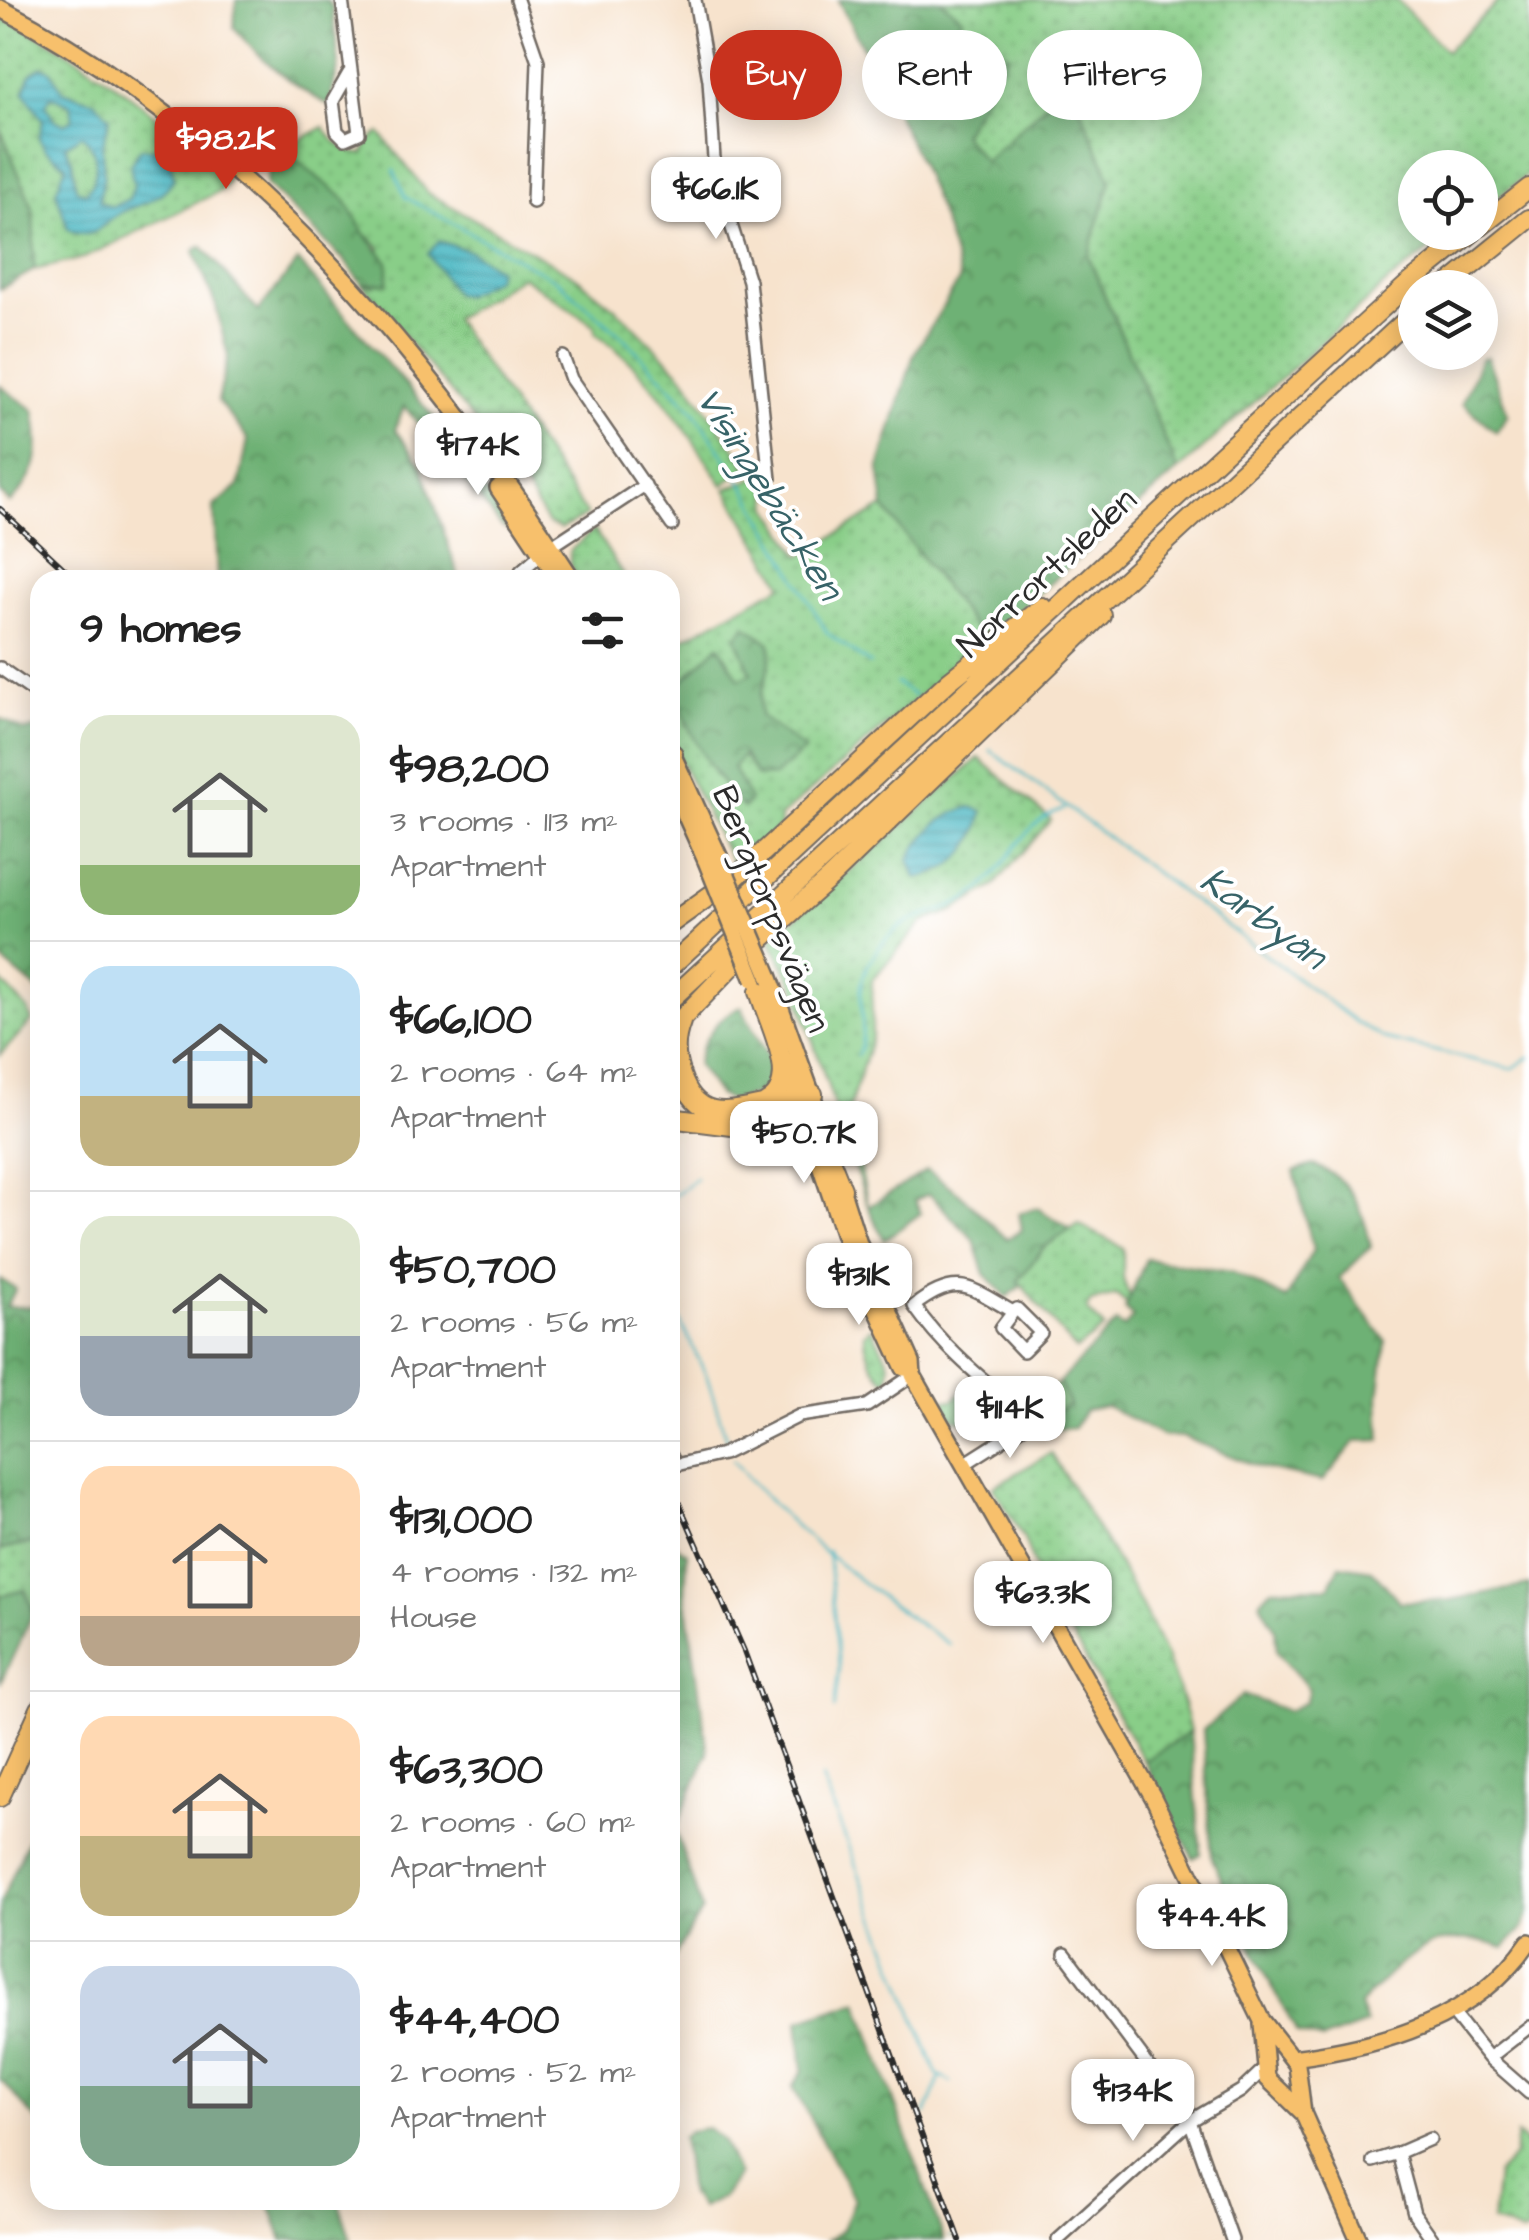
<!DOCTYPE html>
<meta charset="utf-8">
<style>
body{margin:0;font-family:"Architects Daughter",sans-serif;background:#f2f2f2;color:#222;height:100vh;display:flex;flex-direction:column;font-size:38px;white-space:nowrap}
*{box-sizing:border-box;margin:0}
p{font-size:32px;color:#767676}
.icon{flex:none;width:55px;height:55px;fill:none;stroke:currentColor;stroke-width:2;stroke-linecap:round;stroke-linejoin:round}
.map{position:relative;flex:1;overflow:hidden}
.side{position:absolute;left:30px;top:570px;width:650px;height:1640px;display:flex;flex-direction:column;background:#fff;border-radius:30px;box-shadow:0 5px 25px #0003}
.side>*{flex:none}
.hud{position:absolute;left:710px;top:30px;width:668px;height:90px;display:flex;gap:20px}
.buttons{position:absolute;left:1398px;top:150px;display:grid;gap:20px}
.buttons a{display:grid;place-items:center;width:100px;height:100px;border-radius:50%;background:#fff;box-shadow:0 5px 25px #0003;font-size:50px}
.price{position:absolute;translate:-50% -85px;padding:0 22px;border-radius:20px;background:#fff;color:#222;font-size:32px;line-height:65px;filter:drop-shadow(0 2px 5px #0008)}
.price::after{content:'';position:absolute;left:50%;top:60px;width:30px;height:22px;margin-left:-15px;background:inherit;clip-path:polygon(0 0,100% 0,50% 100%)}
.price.selected{background:#c8321e;color:#fff}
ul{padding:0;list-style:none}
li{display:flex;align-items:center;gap:30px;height:250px;padding:0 50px}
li+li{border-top:2px solid #e0e0e0}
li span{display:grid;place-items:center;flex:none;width:280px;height:200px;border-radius:30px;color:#555}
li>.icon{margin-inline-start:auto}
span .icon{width:120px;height:120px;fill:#fffc;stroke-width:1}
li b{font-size:42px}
h2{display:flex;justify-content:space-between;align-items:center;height:120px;padding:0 50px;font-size:42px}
.tag{padding:0 35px;border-radius:45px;background:#fff;box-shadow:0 5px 25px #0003;font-size:35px;line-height:90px}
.tag.selected{background:#c8321e;color:#fff}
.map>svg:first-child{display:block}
</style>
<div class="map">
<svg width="1529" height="2240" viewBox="0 0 1529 2240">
<defs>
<pattern id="grass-dots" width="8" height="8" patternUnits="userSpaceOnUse" patternTransform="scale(2.5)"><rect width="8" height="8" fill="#89ce88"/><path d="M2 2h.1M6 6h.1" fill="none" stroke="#76b176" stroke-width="1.8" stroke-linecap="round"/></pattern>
<pattern id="forest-crowns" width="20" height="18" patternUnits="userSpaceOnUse" patternTransform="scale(2.5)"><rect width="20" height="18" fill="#6eb174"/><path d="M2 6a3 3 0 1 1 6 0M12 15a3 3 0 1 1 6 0" fill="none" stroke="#5b905f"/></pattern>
<pattern id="water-rules" width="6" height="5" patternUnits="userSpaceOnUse" patternTransform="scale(2.5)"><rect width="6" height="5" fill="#49b7c3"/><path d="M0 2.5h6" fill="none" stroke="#3d959f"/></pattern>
</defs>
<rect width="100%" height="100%" fill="#fff"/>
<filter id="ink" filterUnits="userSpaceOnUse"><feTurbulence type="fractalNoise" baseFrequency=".01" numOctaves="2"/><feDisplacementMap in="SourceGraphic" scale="20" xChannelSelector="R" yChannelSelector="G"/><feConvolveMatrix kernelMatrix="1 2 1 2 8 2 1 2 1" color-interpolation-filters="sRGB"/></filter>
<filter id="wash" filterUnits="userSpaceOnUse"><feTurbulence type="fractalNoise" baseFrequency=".0048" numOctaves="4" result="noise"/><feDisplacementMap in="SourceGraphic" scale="40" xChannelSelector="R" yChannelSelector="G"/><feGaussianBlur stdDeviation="2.25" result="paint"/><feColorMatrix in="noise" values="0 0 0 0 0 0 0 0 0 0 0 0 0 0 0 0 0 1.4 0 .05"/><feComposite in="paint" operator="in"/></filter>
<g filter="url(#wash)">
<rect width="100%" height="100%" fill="#f7e3cd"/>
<!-- grass -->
<path fill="url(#grass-dots)" stroke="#5a7c5a" stroke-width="2.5" d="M940,0h457l49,51 54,-51h29v173l-49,38v-43h-65v64l37,1 -64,49 -210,189 -90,-215 23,-77 -58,-82 -69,65 -22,-28 46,-79 -16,-10 -77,67 -5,-30 52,-63z
M0,17c83,35 155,97 223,154l5,9 -8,11 -136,67 -50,12 -1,-61 -33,-81z
M324,127c8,14 23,27 40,27l4,-13 12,-8 48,60 147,83 47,38 60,60 66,93 -25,18c-36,-53 -73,-115 -128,-152v-7l-73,-50 -68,43 133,196 -26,14 -13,-5 -40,-64 2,-5 -7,-7 -5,2 -136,-166 12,2 6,-39 -17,-15 -18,-33 -57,-44 6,-12z
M761,475l6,6 3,27 30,48 84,-49 100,134 -204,176v9l-43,46 -67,-130v-96l113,-61 -57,-96z
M594,529l32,51h-46l-10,-15v-14z
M979,758l72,62 -58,67 -40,24 -30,11 -51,58v57l-23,72 19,98 -72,-217 -26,-50z
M0,980l28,30 4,11 -32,34z
M1079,1224c14,9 29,14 44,25v30l8,21 -3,5 -12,-10 -26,7 -3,8 17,18 -28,22 -58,-69 26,-34z
M871,1327l19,37 -2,18c-14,-8 -24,-33 -23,-49z
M974,1381l36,29 -50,11 -10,-4 -6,-16 9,-1z
M1059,1383l10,22 -24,12 -13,-13z
M1051,1453c49,81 121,187 139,279l-46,29 -104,-180 -17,-44 -30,-50z
M40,1541v61l-6,9 -9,-21 -25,6v-46z
M1517,2135l12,10v85l-7,4 -30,-12 5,-48 17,-18z"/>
<!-- forest -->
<path fill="url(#forest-crowns)" stroke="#4c6e50" stroke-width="2.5" d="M236,0h90l6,6 7,58 -10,41c-39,-20 -67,-45 -95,-77z
M838,0h102l23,18 -53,64 5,30 77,-68 17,10 -47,80 22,28 69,-64 -12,-29 14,-21 56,132 -23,76 90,215 -194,170 -100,-134 -5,-39 35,-114 46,-75c-25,-100 -75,-188 -122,-279z
M0,128l33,81 1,61 -34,19z
M289,155l56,44 18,33 25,30v21l-26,1 -18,-24 -78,-76 4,-21z
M202,246l56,65 40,-50 145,167 71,105 -12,-6 -98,-121 -9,24 26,34 39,116h-243l-3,-74 25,-20 9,-47 -30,-38 10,-44 -12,-51 -22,-55z
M1487,357l21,57 -12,18 -34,-29 19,-45z
M0,386l34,24c8,40 5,64 -24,93l-10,-10z
M746,626l24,17c4,34 -14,40 -9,74l44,33 -31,26 -16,1 -15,-22 -10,13 17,32 -6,8c-26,-22 -67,-90 -66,-123l41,-40 20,34 12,-6 -15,-36z
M0,718l25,13 15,-3v264l-40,-33z
M741,1007l33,60 -8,24 -34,10 -14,-6 -21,-30c4,-24 20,-49 44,-58z
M1313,1165c39,13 50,44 58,82l-32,31 47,63 -7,56 2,43 -25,1 -33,40 -62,-13 -78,-31 -21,-1 -56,-30 -21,4 -11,18 -24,2 -24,-22 6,-4 13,13 24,-12 -10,-23 57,-59 8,5 9,-11 -8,-8 21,-50 86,13 54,27 27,-49 -19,-79z
M927,1170l32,23 48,46 15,-9 -3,-17 18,-5 34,21 -27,18 -26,34 3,5 -14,11 -22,-23 -11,-34 -45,-46 -14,6 6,13 -37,27 -16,-33z
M0,1279l16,10 -10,18h34v234l-40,9z
M670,1541l17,12 -2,40 23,160 -33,77 27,80 -32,54z
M1340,1565l32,5 28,32 50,-2 79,-15v327l-7,17 -18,19c-73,-25 -97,9 -145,57l7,19 -44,16 -25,-7 -43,-81 -42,-94 -9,-128 40,-35 45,16 17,-9 4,-13 -32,-37 -2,-23 -15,-27 12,-14 57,-1z
M25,1590l9,21 -34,73v-88z
M1190,1732l11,122 -8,4 -49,-97z
M40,1812v312l-40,-45v-175z
M858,2001l86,239h-117l15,-10 12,-31 -61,-112 10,-17 -5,-49z
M707,2128l15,12 16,35 -15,22 -22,11 -12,-13 -7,-58 7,-6z
M268,2200h70l13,40h-68z"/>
<!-- water -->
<path fill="url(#water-rules)" stroke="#3a7177" stroke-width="2.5" fill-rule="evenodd" d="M41,67l9,3 13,21 32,10 15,16 -8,31 2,27 -5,26 13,6 17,-8 5,-13 -4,-21 10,-16h19l12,14 3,16c-15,22 -29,23 -52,33 -22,11 -27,32 -54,17l-12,-38 10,-26 -21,-16 -6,-11 4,-18 -19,-28 7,-18zM51,96l20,9 2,14 -8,5 -11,-4 -8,-16zM81,135c18,11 20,44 4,58l-9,-4 -4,-29 -7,-14z
M439,241l33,11 26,17 -2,9 -32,18 -9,-2 -27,-40z
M971,807l12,4c-7,37 -30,62 -67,67l-7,-19c17,-27 30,-44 62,-52z"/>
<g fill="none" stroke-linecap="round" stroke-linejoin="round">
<!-- stream -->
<path stroke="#49b7c3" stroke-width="2.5" d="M394,170l11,27 153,84 65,56 71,74 51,76 82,146 43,31
M896,683l19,13
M990,750l366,272 28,17 128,30 17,-12
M857,1056c14,-26 -5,-61 10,-89 35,-65 64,-41 110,-75 32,-25 46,-72 87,-83
M670,1199l26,-21
M670,1300l37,77 21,67
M733,1460c50,64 147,140 216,184
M828,1551l11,117 -5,41
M822,1778l115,297 14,7
M926,2114l14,-36
M950,2237l1,-1"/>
</g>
</g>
<g filter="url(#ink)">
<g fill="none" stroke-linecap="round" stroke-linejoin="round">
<defs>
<path id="minor" d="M342,0l17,133 -14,6 -8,-8 -4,-30 16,-28
M517,0l21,61 -5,141
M695,0l14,80 6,95 34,106 21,198
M563,357l8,22 101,146
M552,546l93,-61
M520,580l1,-9 21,-18
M0,668l40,28
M670,1454l6,11 47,-11 76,-38 68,-10 46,-31
M963,1465l69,-44c-43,-37 -85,-68 -118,-115 44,-34 57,-18 99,6l4,-3 24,24 -18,18 -22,-23 12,-16
M1065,1954l125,167 42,119
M1453,2013l36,45 40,35
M1489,2058l40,-31
M1430,2139l-32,14 16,60 19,27
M1373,2161l25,-8
M1058,2240l132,-119 51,-30 24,-23"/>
<path id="major" d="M0,8c243,126 427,344 573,572
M498,488l61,92
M670,749l49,107
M671,783l35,78
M769,975l46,128
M784,1059l64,188 56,121
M838,1178l21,66 53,118 1,13 240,422 108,222 36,46 6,48 56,127
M1262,2024l5,54 36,35
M1292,2058c89,-11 184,-38 237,-116"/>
<path id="highway" d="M1480,227l49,-39
M1444,288l85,-69
M670,752l3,2
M670,784l5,6
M670,924l66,-47 213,-196 93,-74
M670,967l572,-531 163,-149 68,-55
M759,991c8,31 45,93 7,112
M670,1000l745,-688
M681,1022c-7,18 -7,34 0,53 24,72 87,10 128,32l33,82
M670,1031l70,-73 90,-80 271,-263
M670,1118l70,9 63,-17 10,-16
M0,1797l40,-88"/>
</defs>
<!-- minor casing -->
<use href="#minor" stroke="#726b64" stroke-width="16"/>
<!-- major casing -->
<use href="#major" stroke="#726b64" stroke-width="20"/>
<!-- highway casing -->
<use href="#highway" stroke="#726b64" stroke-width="22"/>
<!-- minor -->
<use href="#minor" stroke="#fff" stroke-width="11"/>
<!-- major -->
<use href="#major" stroke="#f7c06c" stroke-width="15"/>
<!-- highway -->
<use href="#highway" stroke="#f7c06c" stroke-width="18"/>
<defs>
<path id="rail" d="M0,509l76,71
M670,1483l74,168 216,589"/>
</defs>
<!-- rail casing -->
<use href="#rail" stroke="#2b2b2b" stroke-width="6"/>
<!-- rail -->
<use href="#rail" stroke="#fff" stroke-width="2.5" stroke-dasharray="8" stroke-linecap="butt"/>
<defs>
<path id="major-bridge" d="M719,856l50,119
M706,861l48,119"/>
</defs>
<!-- major-bridge casing -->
<use href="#major-bridge" stroke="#726b64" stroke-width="20" stroke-linecap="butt"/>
<!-- major-bridge -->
<use href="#major-bridge" stroke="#f7c06c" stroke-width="15"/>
</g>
</g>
<g text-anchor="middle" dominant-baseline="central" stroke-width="8" stroke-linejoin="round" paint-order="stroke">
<!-- street labels -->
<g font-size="35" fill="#2b2b2b" stroke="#fff">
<text transform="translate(1047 573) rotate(-43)">Norrortsleden</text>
<text transform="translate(771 909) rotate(68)">Bergtorpsvägen</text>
</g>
<!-- water labels -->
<g font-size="38" font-style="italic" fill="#376368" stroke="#fff">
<text transform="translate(769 494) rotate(58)">Visingebäcken</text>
<text transform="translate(1263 919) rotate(36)">Karbyån</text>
</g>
</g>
</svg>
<div class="buttons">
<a><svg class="icon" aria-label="locate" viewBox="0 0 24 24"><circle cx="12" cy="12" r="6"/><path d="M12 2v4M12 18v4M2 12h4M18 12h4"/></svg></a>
<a><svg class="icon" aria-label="layers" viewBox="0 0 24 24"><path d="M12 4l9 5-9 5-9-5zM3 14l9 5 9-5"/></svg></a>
</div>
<b class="price selected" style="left:226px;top:192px">$98.2K</b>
<b class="price" style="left:716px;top:242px">$66.1K</b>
<b class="price" style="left:478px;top:498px">$174K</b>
<b class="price" style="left:804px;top:1186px">$50.7K</b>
<b class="price" style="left:859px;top:1328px">$131K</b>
<b class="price" style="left:1010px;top:1461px">$114K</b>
<b class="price" style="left:1043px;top:1646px">$63.3K</b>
<b class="price" style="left:1212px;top:1969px">$44.4K</b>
<b class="price" style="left:1133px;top:2144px">$134K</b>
<div class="hud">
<a class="tag selected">Buy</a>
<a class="tag">Rent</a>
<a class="tag">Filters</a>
</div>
<section class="side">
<h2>9 homes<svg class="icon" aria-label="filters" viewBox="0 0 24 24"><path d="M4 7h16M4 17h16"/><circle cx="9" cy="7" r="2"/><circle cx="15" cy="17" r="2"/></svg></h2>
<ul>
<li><span style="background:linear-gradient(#dfe7d0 75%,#8fb573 0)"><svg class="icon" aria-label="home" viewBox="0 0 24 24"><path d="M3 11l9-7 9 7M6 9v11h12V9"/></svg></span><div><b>$98,200</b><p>3 rooms · 113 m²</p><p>Apartment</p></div></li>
<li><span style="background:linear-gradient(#bfe0f5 65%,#c2b280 0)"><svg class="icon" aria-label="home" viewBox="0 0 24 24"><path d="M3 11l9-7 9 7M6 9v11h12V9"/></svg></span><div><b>$66,100</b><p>2 rooms · 64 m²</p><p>Apartment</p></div></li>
<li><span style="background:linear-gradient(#dfe7d0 60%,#9aa5b1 0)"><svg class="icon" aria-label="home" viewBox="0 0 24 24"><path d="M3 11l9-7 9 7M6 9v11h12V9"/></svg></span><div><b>$50,700</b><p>2 rooms · 56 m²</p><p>Apartment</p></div></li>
<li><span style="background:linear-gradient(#ffd9b3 75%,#b9a48a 0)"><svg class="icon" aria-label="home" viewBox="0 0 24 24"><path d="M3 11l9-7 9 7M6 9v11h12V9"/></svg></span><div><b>$131,000</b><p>4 rooms · 132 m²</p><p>House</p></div></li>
<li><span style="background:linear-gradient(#ffd9b3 60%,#c2b280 0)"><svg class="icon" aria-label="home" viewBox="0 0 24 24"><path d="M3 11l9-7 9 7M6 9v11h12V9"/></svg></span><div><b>$63,300</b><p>2 rooms · 60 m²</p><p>Apartment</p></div></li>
<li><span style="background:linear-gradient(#c9d6e8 60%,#7fa58c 0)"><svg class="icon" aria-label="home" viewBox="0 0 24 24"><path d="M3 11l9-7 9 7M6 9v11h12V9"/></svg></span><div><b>$44,400</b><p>2 rooms · 52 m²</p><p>Apartment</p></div></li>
</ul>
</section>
</div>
